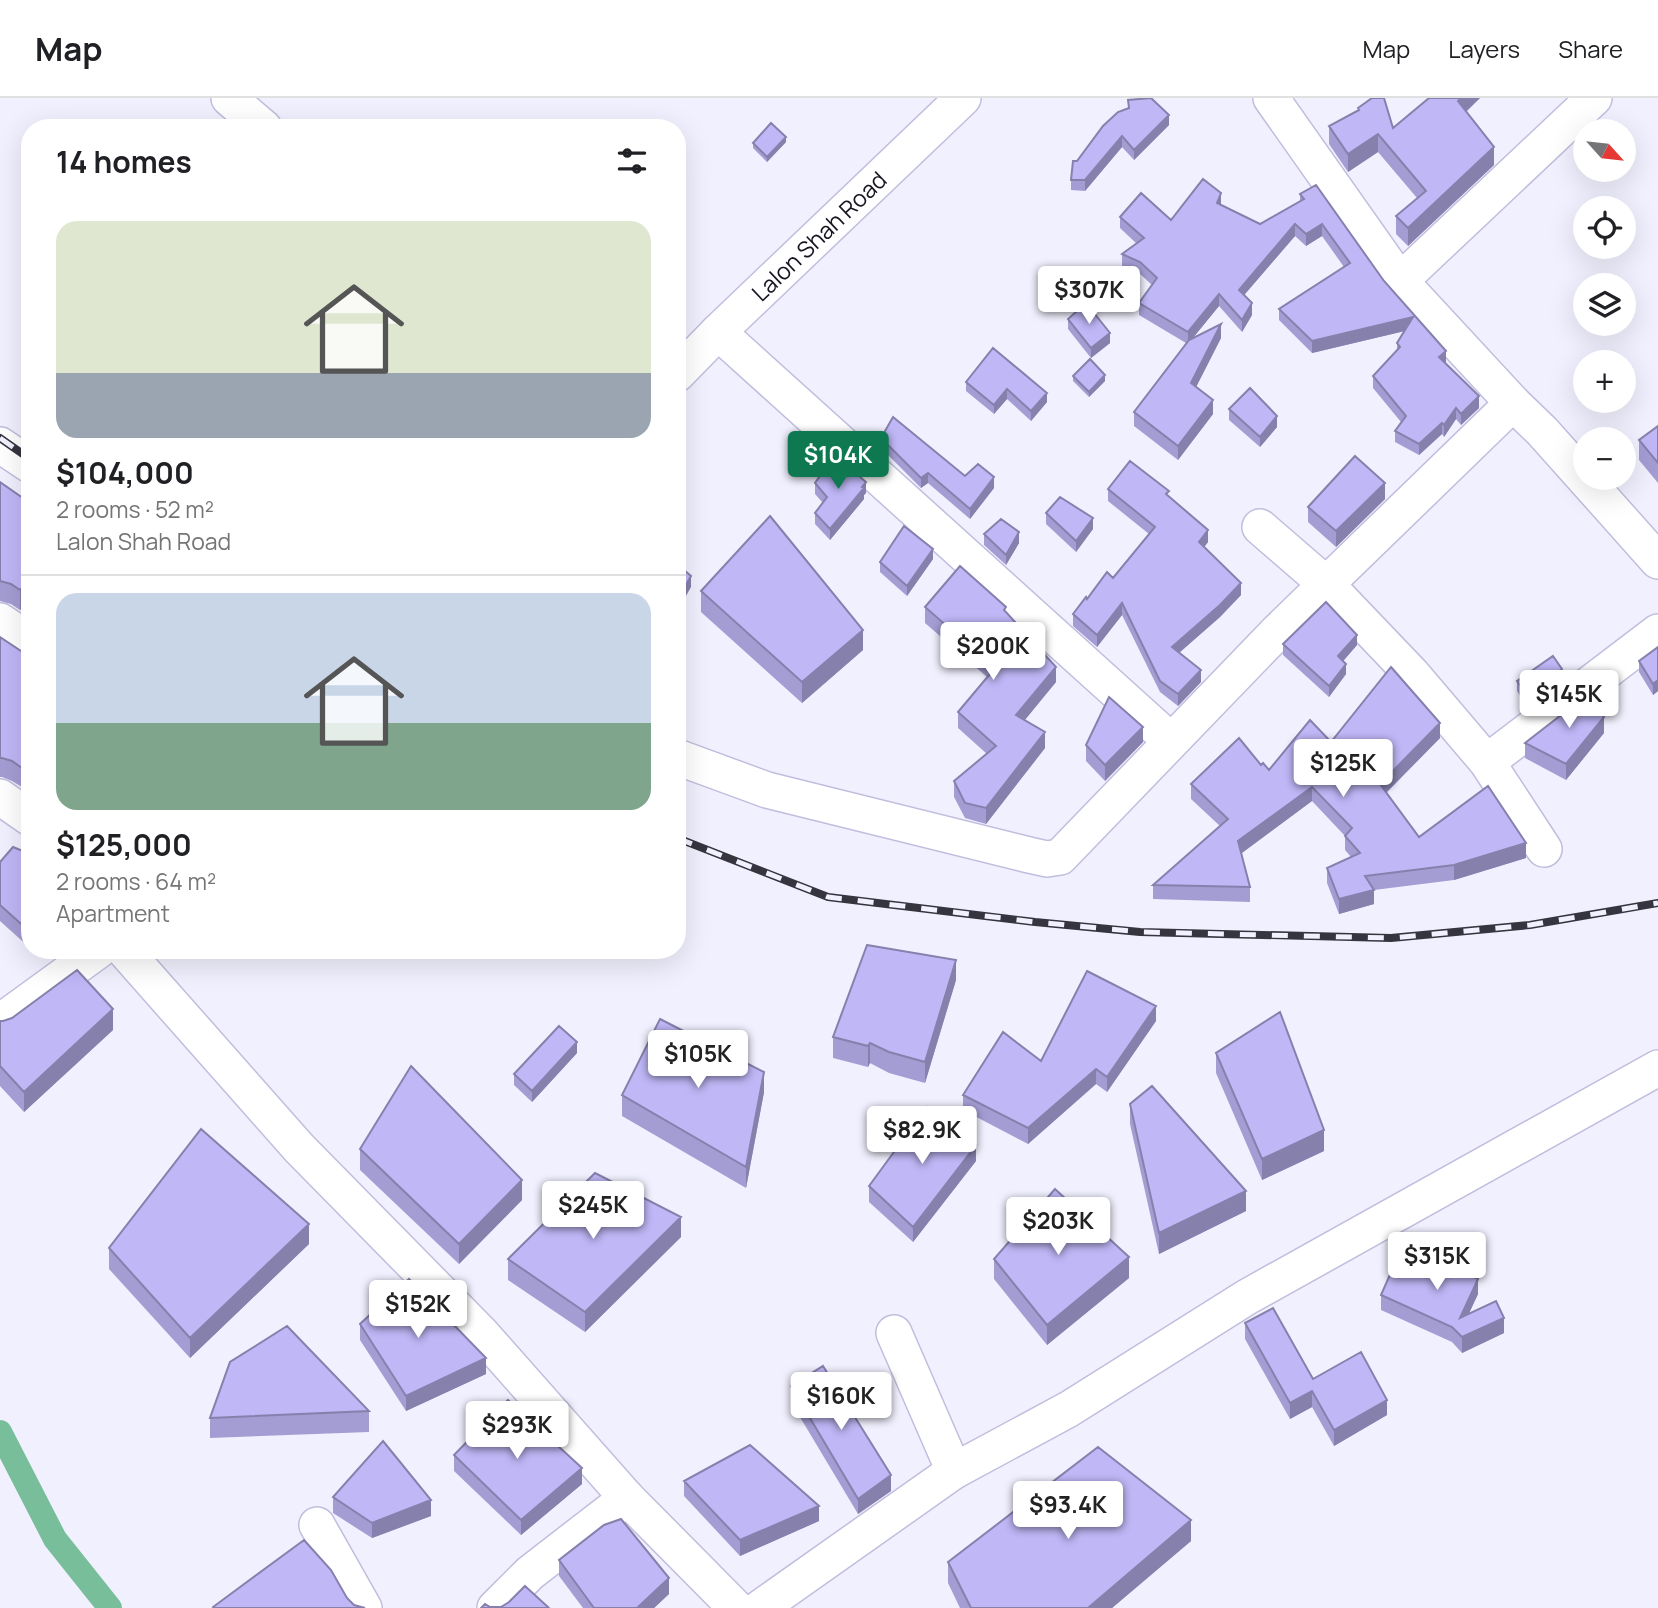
<!DOCTYPE html>
<meta charset="utf-8">
<style>
body{margin:0;font-family:Manrope,sans-serif;background:#f2f2f2;color:#202124;height:100vh;display:flex;flex-direction:column;font-size:26px;white-space:nowrap}
*{box-sizing:border-box;margin:0}
p{font-size:23px;color:#757577}
.icon{flex:none;width:38px;height:38px;fill:none;stroke:currentColor;stroke-width:2;stroke-linecap:round;stroke-linejoin:round}
.map{position:relative;flex:1;overflow:hidden}
.panel{position:absolute;left:21px;top:21px;width:665px;height:840px;display:flex;flex-direction:column;background:#fff;border-radius:28px;box-shadow:0 7px 28px #0002}
.panel>*{flex:none}
.needle{width:46px;rotate:117deg}
.buttons{position:absolute;left:1573px;top:21px;display:grid;gap:14px}
.buttons a{display:grid;place-items:center;width:63px;height:63px;border-radius:50%;background:#fff;box-shadow:0 7px 28px #0002;font-size:35px}
.price{position:absolute;translate:-50% -60px;padding:0 16px;border-radius:7px;background:#fff;color:#222;font-size:23px;line-height:46px;filter:drop-shadow(0 2px 4px #0008)}
.price::after{content:'';position:absolute;left:50%;top:42px;width:21px;height:16px;margin-left:-10px;background:inherit;clip-path:polygon(0 0,100% 0,50% 100%)}
.price.current{background:#0e7851;color:#fff}
ul{padding:0;list-style:none}
li{display:grid;align-content:center;gap:14px;height:371px;padding:0 35px}
li+li{border-top:2px solid #e0e0e0}
li span{display:grid;place-items:center;height:217px;border-radius:21px;color:#555}
li>.icon{margin-inline-start:auto}
span .icon{width:126px;height:126px;fill:#fffc;stroke-width:1}
li b{font-size:30px}
h2{display:flex;justify-content:space-between;align-items:center;height:84px;padding:0 35px;font-size:30px}
header{display:flex;align-items:center;gap:42px;box-sizing:border-box;height:98px;padding:0 35px;background:#fff;border-bottom:2px solid #e0e0e0}
header strong{font-size:33px}
nav{display:flex;gap:38px;margin-inline-start:auto;font-size:24px}
.map>svg:first-child{display:block}
</style>
<header>
<strong>Map</strong>
<nav><a>Map</a><a>Layers</a><a>Share</a></nav>
</header>
<div class="map">
<svg width="1658" height="1510" viewBox="0 0 1658 1510">
<rect width="100%" height="100%" fill="#f1f0fe"/>
<g fill="none" stroke-linecap="round" stroke-linejoin="round">
<!-- canal -->
<path stroke="#78be9b" stroke-width="24" d="M0,1334l55,107 55,69"/>
<defs>
<g id="minor">
<path d="M229,0l35,30"/>
<path d="M1271,0l129,183 113,122 29,28 116,130"/>
<path d="M1400,183l194,-183"/>
<path d="M718,234l453,409"/>
<path id="s1" d="M677,276l41,-42 245,-234"/>
<path d="M0,347l30,20"/>
<path d="M1260,429l67,58 86,90 74,87 57,87"/>
<path d="M0,523l30,20"/>
<path d="M677,659l90,33 262,65 18,4 13,-2 219,-227 234,-227"/>
<path d="M1487,664l171,-130"/>
<path d="M0,699l30,21"/>
<path d="M124,852l175,198 183,186 145,164 109,110"/>
<path d="M0,924l99,-72"/>
<path d="M894,1235l60,138"/>
<path d="M317,1427l47,83"/>
<path d="M495,1510l35,-35 97,-75"/>
<path d="M760,1510l194,-137 115,-62 178,-112 411,-229"/>
</g>
</defs>
<!-- minor casing -->
<use href="#minor" stroke="#c1bdde" stroke-width="38"/>
<!-- minor -->
<use href="#minor" stroke="#fff" stroke-width="35"/>
<defs>
<path id="rail" d="M0,340l30,21
M677,740l151,59 207,25 105,10 251,6 139,-13 128,-22"/>
</defs>
<!-- rail casing -->
<use href="#rail" stroke="#35343f" stroke-width="8"/>
<!-- rail -->
<use href="#rail" stroke="#f1f0fe" stroke-width="5" stroke-dasharray="16" stroke-linecap="butt"/>
</g>
<!-- wall -->
<path fill="#a49dd4" d="M1429,0h51l-14,14 28,53 -86,81 -12,-12v-18l21,-18 -39,-46 -30,20 -19,-28v-18l29,-15v-3l35,20z
M1169,27l-35,35 -12,-13 -37,44 -14,-1v-10l6,-19 26,-35z
M786,44l-19,20 -14,-14v-5z
M1300,96l84,87 95,127 -18,17 -5,-6 -12,18 -2,-3 -23,21 -24,-13v-11l6,-9 -28,-34v-12l24,-26v-7l8,-12 -93,22 -33,-33v-11l65,-42 -22,-31 -16,10 -11,-10 -51,59 8,20 -10,17 -23,-26 -27,33 29,-1 -25,49 17,27 -35,46 -44,-34v-14l52,-69 -47,-28v-12l13,-18 -12,-11 -18,-8v-12l15,-10 -17,-16v-11l51,3 50,-15 39,19 40,-23z
M1068,221l42,24 -19,15 -23,-29z
M993,250l54,54 -16,19 -24,-22 -13,15 -28,-23v-9z
M1073,278l32,5 -16,16 -16,-16z
M1229,311l48,18 -17,20 -31,-27z
M1658,328v57l-19,-23v-20z
M881,340l84,38 29,12 -24,31 -42,-36 -7,5 -40,-40z
M0,384l30,21v96l-10,11 -9,-6 -11,-3z
M815,385l51,10 -2,2v4l-34,41 -15,-16v-11l8,-10 -8,-9z
M1108,391l61,8 39,45 -4,5 37,48 -21,22 -41,36 22,29 -23,24 -18,-14 -38,-77 -25,32 -24,-21v-12l14,-15 26,-21 36,-44 -41,-33z
M1385,401l-49,48 -28,-25v-15z
M1046,415l47,16 -17,23 -30,-28z
M984,436l35,9 -13,22 -22,-20z
M933,461l-26,37 -27,-24v-10z
M701,493l162,59 -61,53 -101,-91z
M925,509l81,5 50,70 -32,38 21,28 -59,76 -21,-6 -11,-21v-16l33,-27 -29,-26v-16l29,-35 -62,-54z
M0,539l30,20v121l-8,9 -10,-6 -10,-4h-2z
M1283,546l74,1 -14,16 3,13 -17,23 -46,-42z
M1658,549v44l-5,4 -14,-23v-11z
M1562,582l-35,27 -10,-16v-10z
M1604,635l-38,47 -41,-22v-15z
M1440,640l-54,55 33,44 107,21 -72,22 -80,10v14l-35,10 -12,-31v-15l24,-11 -6,-7v-14l-33,-35 -71,52 9,34v15l-97,-3v-14l67,-59 -29,-27v-15l70,-19 8,5 62,-28z
M1143,644l-38,39 -19,-20v-16z
M30,756v94l-30,-27v-59z
M956,882l-31,103 -36,-10 -19,-10 -2,4 -35,-9v-21z
M0,923h3l110,9 -89,82 -24,-26z
M1156,923l-49,71 -11,-8 -68,60 -65,-34v-15l78,-34z
M577,955l-45,49 -18,-17v-11z
M1216,955l108,98 -62,29 -46,-107z
M764,994l-18,96 -124,-72v-21z
M1130,1006l116,107 -87,43 -29,-130z
M360,1051l162,51 -63,64 -99,-94z
M976,1063l-63,81 -44,-40v-16z
M681,1139l-96,95 -77,-52v-21z
M309,1146l-119,114 -81,-89v-21z
M994,1161l135,19 -82,67 -53,-66z
M1478,1196l-9,19 35,20 -42,20 -10,-11 -71,-32v-15z
M1245,1225l68,56 74,36 -53,31 -22,-39 -22,12 -45,-80z
M360,1226l126,50 -80,37 -46,-71z
M791,1288l100,105 -33,23 -67,-112z
M369,1313v21l-159,6v-20z
M454,1357l128,29 -61,51 -67,-64z
M684,1383l135,40 -79,35 -56,-60z
M333,1399l98,19 -59,22 -39,-25z
M1191,1443l-79,67h-152l-12,-25v-21z
M559,1462l110,34 -15,14h-71l-24,-32z"/>
<!-- shaded-wall -->
<path fill="#8680ac" d="M1461,0h19l-22,21v-18z
M1169,17v10l-35,35v-10z
M1378,36v18l-30,20v-18z
M1122,38v11l-37,44v-11z
M786,39v5l-19,20v-5z
M1494,49v18l-86,81v-18z
M1221,95v12l-4,-2z
M1295,126v12l-56,65v-11z
M1322,126v12l-16,10v-12z
M1219,196v12l-31,38v-12z
M1252,205v12l-10,17v-12z
M1413,219v12l-101,24v-12z
M1221,226v14l-30,59v-14z
M1110,235v10l-19,15v-10z
M1446,253v11l-7,7v-12z
M1105,277v6l-16,16v-5z
M1007,291v10l-13,15v-9z
M1047,295v9l-16,19v-10z
M1479,298v12l-18,17v-11z
M1213,302v14l-35,46v-14z
M1456,310v11l-12,18v-12z
M1277,318v11l-17,20v-10z
M1442,325v11l-23,21v-11z
M928,375v10l-7,5v-10z
M994,379v11l-24,31v-10z
M866,384v11l-2,2v4l-34,41v-11z
M1385,385v16l-49,48v-16z
M1093,420v11l-17,23v-11z
M1208,432v12l-9,12v-12z
M1019,434v11l-13,22v-10z
M933,451v10l-26,37v-10z
M691,478v11l-14,25v-11z
M30,481v20l-10,11v-20z
M1241,485v12l-21,22 -48,42v-12z
M1122,505v12l-25,32v-12z
M863,532v20l-61,53v-21z
M1357,537v10l-19,22v-11z
M1346,566v10l-17,23v-11z
M1056,569v15l-40,49v-16z
M1562,571v11l-35,27v-11z
M1201,572v12l-23,24v-12z
M1658,582v11l-5,4v-11z
M1604,619v16l-38,47v-16z
M1440,625v15l-60,61v-15z
M1143,629v15l-38,39v-16z
M1045,634v16l-59,76v-16z
M30,661v19l-8,9v-19z
M1312,689v14l-74,55v-15z
M1526,745v15l-72,22v-15z
M1374,792v14l-35,10v-15z
M956,862v20l-31,103v-21z
M1156,908v15l-49,71v-15z
M113,911v21l-89,82v-20z
M577,944v11l-45,49v-11z
M870,945v20l-2,4v-21z
M1096,971v15l-68,60v-16z
M764,974v20l-18,96v-21z
M1324,1032v21l-62,29v-21z
M976,1047v16l-63,81v-15z
M522,1082v20l-63,64v-20z
M1246,1093v20l-87,43v-21z
M681,1119v20l-96,95v-20z
M309,1126v20l-119,114v-20z
M1129,1159v21l-82,67v-20z
M1478,1181v15l-18,39v-15z
M1504,1220v15l-42,20v-16z
M486,1260v16l-80,37v-15z
M1312,1293v16l-22,12v-16z
M1387,1302v15l-53,31v-16z
M582,1370v16l-61,51v-15z
M891,1377v16l-33,23v-15z
M431,1402v16l-59,22v-15z
M819,1408v15l-79,35v-16z
M1191,1422v21l-79,67h-24z
M669,1480v16l-15,14h-17z"/>
<!-- building -->
<path fill="#bfb7f6" stroke="#8680ac" stroke-width="2" d="M1151,0l18,17 -35,35 -12,-14 -37,44h-14l2,-19h4l26,-35 15,-14 11,-4 -1,-8z
M1372,0h12l9,30 36,-30h32l-3,3 36,46 -86,81 -12,-12 30,-25 -48,-57 -30,20 -19,-28 30,-16 -1,-2z
M771,25l15,14 -19,20 -14,-14z
M1203,81l18,14 -4,10 43,21 44,-25 -4,-5 16,-9 68,96 62,70 -7,6 40,39 -18,18 -5,-6 -12,17 -2,-2 -23,21 -24,-13 11,-15 -33,-40 27,-29 -3,-4 16,-26 -101,24 -33,-32 71,-46 -28,-39 -16,10 -11,-10 -56,66 13,13 -10,17 -23,-26 -31,38 -49,-29 18,-25 -17,-16 -18,-8 22,-16 -24,-21 21,-24 30,27z
M1086,205l24,30 -19,15 -23,-29z
M1221,226l-30,59 22,17 -35,46 -44,-34 55,-72z
M993,250l54,45 -16,18 -24,-22 -13,16 -28,-23z
M1090,261l15,16 -16,17 -16,-16z
M1250,290l27,28 -17,21 -31,-28z
M893,319l72,59 13,-12 16,13 -24,32 -42,-36 -7,5 -40,-40z
M1658,328v37l-19,-23z
M835,357l31,27 -4,5 2,1 -34,41 -15,-16 12,-16 -12,-14z
M1355,358l30,27 -49,48 -28,-24z
M1130,363l39,30 -3,3 42,36 -9,12 42,41 -21,22 -48,42 29,23 -23,24 -18,-13 -38,-78 -25,32 -24,-21 13,-17 1,2 20,-27 6,6 42,-51 -47,-38z
M0,384l30,21v76l-10,11 -9,-6 -11,-3z
M1060,399l33,21 -17,23 -30,-28z
M770,418l93,114 -61,52 -101,-91z
M1001,421l18,13 -13,23 -22,-21z
M904,428l29,23 -26,37 -27,-24z
M677,466l14,12 -14,25z
M960,468l46,41 -2,3 52,57 -40,48 29,17 -59,76 -21,-5 -11,-22 42,-35 -38,-34 37,-44 -70,-61z
M1326,504l31,33 -19,21 8,8 -17,22 -46,-42z
M0,539l30,20v102l-8,9 -10,-7 -10,-3h-2z
M1658,549v33l-5,4 -14,-23z
M1553,558l9,13 -35,27 -10,-15z
M1391,569l49,56 -60,61 39,53 69,-51 38,57 -72,22 -89,11 9,14 -35,9 -12,-31 33,-15 -15,-17 7,-8 -40,-41 -74,54 12,46 -97,-2 75,-66 -37,-35 48,-46 22,27 2,-2 6,7 41,-50 21,22z
M1592,593l12,26 -38,47 -41,-21z
M1109,599l34,30 -38,38 -19,-20z
M13,749l17,7v78l-30,-27v-43z
M867,847l89,15 -31,102 -36,-10 -19,-9 -2,3 -35,-9z
M77,872l36,39 -89,83 -24,-26v-45h3l9,-3z
M1087,873l69,35 -49,71 -11,-8 -68,59 -65,-33 40,-63 38,29z
M1280,914l44,118 -62,29 -46,-106z
M660,921l104,53 -18,95 -124,-72z
M559,928l18,16 -45,49 -18,-17z
M411,968l111,114 -63,64 -99,-95z
M1152,988l94,105 -87,42 -29,-129z
M927,1009l49,38 -63,82 -44,-41z
M201,1031l108,95 -119,114 -81,-90z
M595,1075l86,44 -96,95 -77,-53z
M1055,1091l74,68 -82,68 -53,-66z
M1403,1147l75,34 -18,39 36,-17 8,17 -42,19 -10,-10 -71,-32z
M409,1181l77,79 -80,38 -46,-72z
M1273,1210l40,71 48,-27 26,48 -53,30 -22,-39 -22,12 -45,-80z
M287,1228l82,85 -159,7 20,-56z
M823,1268l68,109 -33,24 -67,-113z
M508,1302l74,68 -61,52 -67,-65z
M383,1343l48,59 -59,23 -39,-26z
M750,1347l69,61 -79,34 -56,-59z
M1098,1349l93,73 -103,88h-117l-23,-46z
M621,1421l48,59 -32,30h-43l-35,-48 45,-35z
M304,1442l27,30 16,28 7,7 11,3h-151l-1,-1z
M525,1488l24,22h-68l4,-4 5,3h11l8,-5z"/>
<g text-anchor="middle" dominant-baseline="central" stroke-width="7" stroke-linejoin="round" paint-order="stroke">
<!-- street labels -->
<g font-size="23" fill="#161520" stroke="#f1f0fe">
<text stroke="none"><textPath href="#s1" startOffset="198">Lalon Shah Road</textPath></text>
</g>
</g>
</svg>
<div class="buttons">
<a><svg class="needle" viewBox="-14 -14 28 28"><path d="M0-13l5 13h-10z" fill="#e53935"/><path d="M0 13l5-13h-10z" fill="#757577"/></svg></a>
<a><svg class="icon" aria-label="locate" viewBox="0 0 24 24"><circle cx="12" cy="12" r="6"/><path d="M12 2v4M12 18v4M2 12h4M18 12h4"/></svg></a>
<a><svg class="icon" aria-label="layers" viewBox="0 0 24 24"><path d="M12 4l9 5-9 5-9-5zM3 14l9 5 9-5"/></svg></a>
<a>+</a>
<a>−</a>
</div>
<b class="price" style="left:1089px;top:228px">$307K</b>
<b class="price current" style="left:838px;top:393px">$104K</b>
<b class="price" style="left:993px;top:584px">$200K</b>
<b class="price" style="left:1569px;top:632px">$145K</b>
<b class="price" style="left:1343px;top:701px">$125K</b>
<b class="price" style="left:698px;top:992px">$105K</b>
<b class="price" style="left:922px;top:1068px">$82.9K</b>
<b class="price" style="left:593px;top:1143px">$245K</b>
<b class="price" style="left:1058px;top:1159px">$203K</b>
<b class="price" style="left:1437px;top:1194px">$315K</b>
<b class="price" style="left:418px;top:1242px">$152K</b>
<b class="price" style="left:841px;top:1334px">$160K</b>
<b class="price" style="left:517px;top:1363px">$293K</b>
<b class="price" style="left:1068px;top:1443px">$93.4K</b>
<section class="panel">
<h2>14 homes<svg class="icon" aria-label="filters" viewBox="0 0 24 24"><path d="M4 7h16M4 17h16"/><circle cx="9" cy="7" r="2"/><circle cx="15" cy="17" r="2"/></svg></h2>
<ul>
<li><span style="background:linear-gradient(#dfe7d0 70%,#9aa5b1 0)"><svg class="icon" aria-label="home" viewBox="0 0 24 24"><path d="M3 11l9-7 9 7M6 9v11h12V9"/></svg></span><div><b>$104,000</b><p>2 rooms · 52 m²</p><p>Lalon Shah Road</p></div></li>
<li><span style="background:linear-gradient(#c9d6e8 60%,#7fa58c 0)"><svg class="icon" aria-label="home" viewBox="0 0 24 24"><path d="M3 11l9-7 9 7M6 9v11h12V9"/></svg></span><div><b>$125,000</b><p>2 rooms · 64 m²</p><p>Apartment</p></div></li>
</ul>
</section>
</div>
